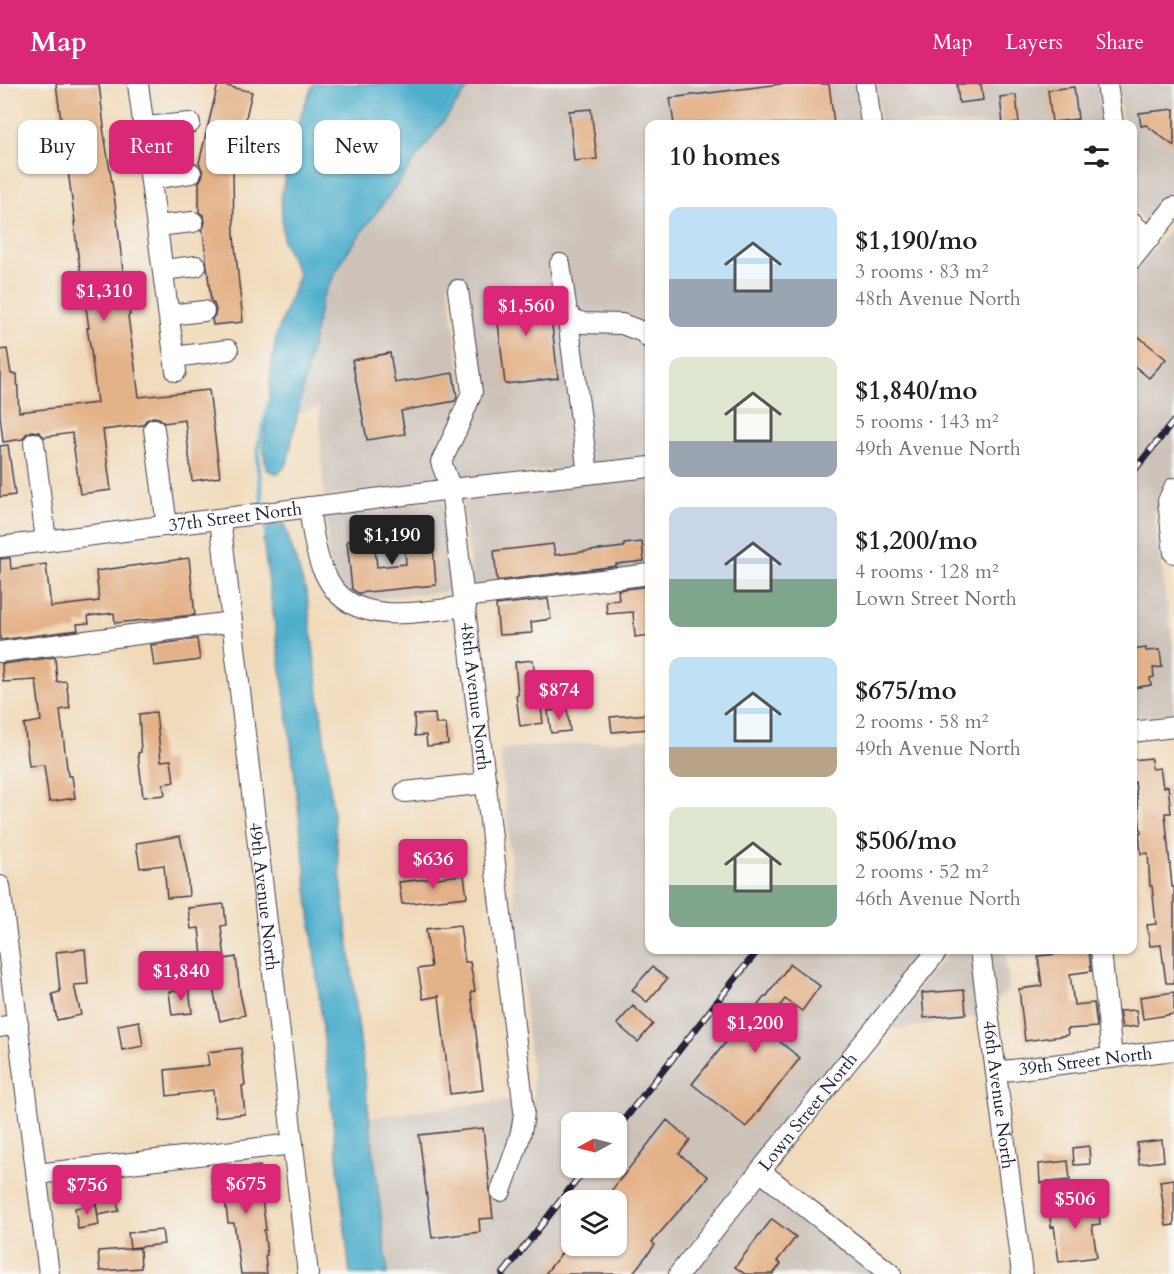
<!DOCTYPE html>
<meta charset="utf-8">
<style>
body{margin:0;font-family:Cardo,serif;background:#f2f2f2;color:#222;height:100vh;display:flex;flex-direction:column;font-size:22px;white-space:nowrap}
*{box-sizing:border-box;margin:0}
p{font-size:20px;color:#767676}
.icon{flex:none;width:33px;height:33px;fill:none;stroke:currentColor;stroke-width:2;stroke-linecap:round;stroke-linejoin:round}
.map{position:relative;flex:1;overflow:hidden}
.sheet{position:absolute;left:645px;top:36px;width:492px;height:834px;display:flex;flex-direction:column;background:#fff;border-radius:12px;box-shadow:0 2px 4px #0004}
.sheet>*{flex:none}
.top-card{position:absolute;left:18px;top:36px;width:537px;height:54px;display:flex;gap:12px}
.needle{width:39px;rotate:263deg}
.fabs{position:absolute;left:561px;top:1028px;display:grid;gap:12px}
.fabs a{display:grid;place-items:center;width:66px;height:66px;border-radius:12px;background:#fff;box-shadow:0 2px 4px #0004;font-size:30px}
.price{position:absolute;translate:-50% -51px;padding:0 14px;border-radius:6px;background:#db2777;color:#fff;font-size:20px;line-height:39px;filter:drop-shadow(0 2px 3px #0008)}
.price::after{content:'';position:absolute;left:50%;top:36px;width:18px;height:14px;margin-left:-9px;background:inherit;clip-path:polygon(0 0,100% 0,50% 100%)}
.price.on{background:#222;color:#fff}
ul{padding:0;list-style:none}
li{display:flex;align-items:center;gap:18px;height:150px;padding:0 24px}
li span{display:grid;place-items:center;flex:none;width:168px;height:120px;border-radius:12px;color:#555}
li>.icon{margin-inline-start:auto}
span .icon{width:72px;height:72px;fill:#fffc;stroke-width:1}
li b{font-size:26px}
h2{display:flex;justify-content:space-between;align-items:center;height:72px;padding:0 24px;font-size:26px}
.pill{padding:0 21px;border-radius:12px;background:#fff;box-shadow:0 2px 4px #0004;font-size:21px;line-height:54px}
.pill.on{background:#db2777;color:#fff}
header{display:flex;align-items:center;gap:36px;box-sizing:border-box;height:84px;padding:0 30px;background:#db2777;color:#fff}
header strong{font-size:28px}
nav{display:flex;gap:33px;margin-inline-start:auto;font-size:21px}
.map>svg:first-child{display:block}
</style>
<header>
<strong>Map</strong>
<nav><a>Map</a><a>Layers</a><a>Share</a></nav>
</header>
<div class="map">
<svg width="1174" height="1190" viewBox="0 0 1174 1190">
<rect width="100%" height="100%" fill="#f6f6f2"/>
<filter id="ink" filterUnits="userSpaceOnUse"><feTurbulence type="fractalNoise" baseFrequency=".0167" numOctaves="2"/><feDisplacementMap in="SourceGraphic" scale="12" xChannelSelector="R" yChannelSelector="G"/><feConvolveMatrix kernelMatrix="1 2 1 2 8 2 1 2 1" color-interpolation-filters="sRGB"/></filter>
<filter id="wash" filterUnits="userSpaceOnUse"><feTurbulence type="fractalNoise" baseFrequency=".008" numOctaves="4" result="noise"/><feDisplacementMap in="SourceGraphic" scale="24" xChannelSelector="R" yChannelSelector="G"/><feGaussianBlur stdDeviation="1.35" result="paint"/><feColorMatrix in="noise" values="0 0 0 0 0 0 0 0 0 0 0 0 0 0 0 0 0 1.4 0 .05"/><feComposite in="paint" operator="in"/></filter>
<g filter="url(#wash)">
<rect width="100%" height="100%" fill="#f1daba"/>
<!-- industrial -->
<path fill="#ccc2b9" fill-rule="evenodd" d="M471,0h386l5,40h-212l-1,335 -191,21 -7,-18 30,-71 -15,-110 -18,3 15,107 -24,91 -115,15 -5,-90 -21,6 24,-115 25,-46z
M875,0h223l6,40h-224z
M1117,0h57v109l-25,33 -7,-5 -6,-11 -4,-18v-68h-9z
M1174,137v271l-16,2 1,16 -6,1 21,140v61l-41,6 -1,-445 31,-35z
M649,391v97l-176,17 -11,-92z
M443,415l11,92 -123,11 -5,-89z
M649,655l1,211h277l-180,221 -79,103h-280l-18,-157 144,-17 2,19 18,-2 -2,-19h2l-34,-349zM572,1038h44v45h-44zM572,1116h44v45h-44z
M950,866h21l9,66 -97,15z
M990,866h16l3,39 -13,12z
M762,1099l115,91h-187z"/>
<!-- water -->
<path fill="#4dafcc" stroke="#386884" stroke-width="1.5" d="M313,0h158l-124,168 -25,46 -35,166 -9,10 -12,-5 -3,-23 5,-32 3,-42 5,-35 23,-63 -16,-32 -2,-45 9,-46 13,-42z
M284,440l23,71 81,679h-38l-60,-540 -27,-194 8,-15z"/>
<g fill="none" stroke-linecap="round" stroke-linejoin="round">
<!-- stream -->
<path stroke="#4dafcc" stroke-width="4.5" d="M263,425l-5,-43v-18l12,-49
M264,433l3,22"/>
</g>
<g id="blocks">
<!-- building -->
<path fill="#e4b289" d="M56,0h43l5,43h-1l12,75 8,69 -2,1 9,43 -2,1 11,81 70,-7 11,87 -28,4 -7,-61 -21,3 -5,-5 -6,-1 -7,3 -3,5 -40,5 8,60 -31,4 -8,-61 -28,4 -5,-5 -7,-1 -6,3 -3,5 -20,3 -3,-27v-65l7,-1 4,25h6l2,38 78,-9 -6,-52 -4,-23h2l-12,-80 -3,-26h1z
M218,0l34,8 -19,80 1,64 9,86 -30,3 -1,-6 3,-4 1,-5 -2,-6 -3,-3 -8,-70h-2l3,-5 1,-5 -2,-6 -4,-3v-30l3,-5 1,-5 -4,-9z
M781,0h48l5,40h-160l-4,-26z
M957,0h24l2,16 -24,3z
M1074,3l4,32 -26,3 -4,-32z
M1016,11l3,28 -16,1 -3,-27z
M591,25l6,50 -23,2 -5,-50z
M1174,25v37l-28,-21 -5,1 -2,-13z
M548,206l10,88 -53,6 -10,-88z
M1139,253l27,22 -17,19 -17,-14v-19z
M390,269l5,30 58,-10 4,24 -2,4 -54,10 4,23 -38,6 -15,-80z
M8,361l7,50 -15,2v-51z
M432,448l4,53 -78,8 -6,-4 -5,-48 27,-3 3,29 29,-3 -2,-29z
M642,458l2,19 -28,3v2l-119,15 -3,-30 59,-7 2,11 69,-8v-3z
M10,474l1,11 35,-5 5,43 48,-6 -3,-30 93,-13 6,57 -80,8 -1,-10 -26,3 1,7 -12,1 1,6 -78,10v-81z
M650,502v49l-15,2 -2,-25 -26,2 -1,-13 13,-1 -1,-10z
M548,515l3,20 -20,3 1,11 -33,2 -3,-30z
M197,555l3,21 -46,6 -3,-21z
M1146,564v3l14,-1 2,17 -9,1 1,9 -4,1 1,7 -19,3v-38z
M55,573l2,25 9,-1 4,27 -10,2 8,66h4l3,22 -26,4 -5,-37 -15,1 -5,-42 17,-3 -5,-41 -33,2 -1,-18z
M533,576l4,33 2,-1 4,31 -23,3 -4,-31h2l-3,-33z
M567,625l3,22 -19,2 -3,-22z
M156,628l5,49 10,-1 3,22 -11,2 2,11 -22,2 -5,-44 3,-1 -2,-38z
M435,630l1,10h10l2,20 -21,2 -1,-11 -11,1 -1,-21z
M650,630v15l-38,3 -2,-15z
M1151,674l1,11 8,-1 3,19 5,-1 3,27h-6l7,74h2v96h-8l-5,-38 -11,1 -3,-21 9,-1 -4,-38h-2l-2,-33 -7,1 -2,-21h2l-6,-51 -3,1v-23z
M180,752l7,34 2,26 -22,2 -3,-33 -24,3 -4,-25z
M464,791l3,22 -65,7 -3,-22z
M224,820l2,21 -5,1 4,33 11,-2 4,36 5,22 -25,6 -8,-37 -7,1 -6,-57 -8,1 -3,-21z
M460,841l5,37h5l5,29 -4,1 12,98 -33,4 -11,-98 -16,3 -5,-30 13,-2 -5,-38z
M85,865l3,35 -14,1 7,30 -24,5 -5,-26 8,-2 -4,-40z
M1089,867l2,20 -21,3 4,31 20,-2 3,24 -30,2 1,6 -43,6 -6,-52 23,-3 -4,-30z
M790,880l30,22 -18,25 -17,-12 -22,29 37,30 -54,69 -54,-43 55,-68 2,1 16,-21 1,1z
M652,883l15,12 -20,23 -15,-12z
M189,905l3,24 -20,2 -3,-23z
M964,906l2,24 -42,4 -2,-25z
M1174,908v22l-31,5 -3,-22z
M633,922l20,18 -15,18 -21,-18z
M1136,926l2,16 -16,2 -3,-17z
M139,937l4,25 -21,4 -4,-25z
M241,964l4,37 -3,1 3,28 -30,3 -2,-27 -46,6 -2,-26 44,-5 -2,-13z
M667,1036l23,20 -11,14 29,23 -56,65 3,3 -23,29h-87l23,-29h48v-45h-12z
M483,1044l10,90 -14,1 1,13 -48,6 -13,-103z
M1162,1056l2,21 -25,3 -2,-21z
M1089,1062l1,18 -16,1 -1,-17z
M1068,1077l2,19 -30,3 -1,-19z
M260,1082l3,24h-2l5,40h-2l3,25 -2,1 2,18h-26l-7,-51h-6l-5,-41 -11,2 -1,-12z
M1174,1095v46l-8,1 -6,-45z
M115,1106l4,21 -21,4 -4,-21z
M1098,1116l2,24 -8,1 5,32 -38,5 -5,-36 -3,1 -2,-21z
M96,1120l3,21 -21,4 -3,-21z
M772,1135l24,18 -19,24 4,3 -8,10h-28l-10,-7z
M162,1146l2,14 -34,4 -2,-15z
M140,1164l1,20 -41,3 -2,-20z"/>
</g>
</g>
<g filter="url(#ink)">
<use href="#blocks" fill-opacity="0" stroke="#413e4e" stroke-width="1.5"/>
<g fill="none" stroke-linecap="round" stroke-linejoin="round">
<defs>
<g id="minor">
<path d="M138,0l38,287"/>
<path d="M866,0l5,40"/>
<path d="M1107,0l6,40"/>
<path d="M144,43l46,-4"/>
<path d="M151,95l40,-6"/>
<path d="M1132,138l3,4 15,12"/>
<path d="M157,142l36,-4"/>
<path d="M1132,175l42,-52"/>
<path d="M560,180l7,48 6,7 9,4 40,1 21,8 7,7"/>
<path d="M163,186l33,-4"/>
<path id="s1" d="M458,206l14,102 -15,37 -16,33 10,27 73,621c-1,28 -14,54 -23,81"/>
<path d="M567,228l21,162"/>
<path d="M169,231l35,-4"/>
<path d="M174,273l54,-7"/>
<path d="M154,345l13,97"/>
<path d="M34,359l12,98"/>
<path d="M1174,404l-6,13 6,52"/>
<path d="M309,423c3,20 5,40 12,59 4,8 8,17 14,24 29,36 91,21 131,16"/>
<path id="s2" d="M220,435l88,755"/>
<path id="s3" d="M0,463l451,-58 199,-22"/>
<path d="M464,513l186,-23"/>
<path d="M0,568l232,-30"/>
<path d="M1132,648l42,-5"/>
<path d="M405,708l82,-9"/>
<path d="M0,802l49,388"/>
<path id="s4" d="M980,866l42,324"/>
<path d="M1101,866l11,108"/>
<path d="M0,943l18,-3"/>
<path id="s5" d="M996,988l178,-22"/>
<path d="M760,1087l131,103"/>
<path d="M37,1090l256,-30"/>
<path id="s6" d="M679,1190l81,-103 178,-221"/>
</g>
</defs>
<!-- minor casing -->
<use href="#minor" stroke="#413e4e" stroke-width="22"/>
<!-- minor -->
<use href="#minor" stroke="#fff" stroke-width="20"/>
<defs>
<path id="rail" d="M1132,389l42,-52
M616,1046l142,-180
M503,1190l84,-107"/>
</defs>
<!-- rail casing -->
<use href="#rail" stroke="#22223b" stroke-width="7"/>
<!-- rail -->
<use href="#rail" stroke="#f6f6f2" stroke-width="4.5" stroke-dasharray="14" stroke-linecap="butt"/>
</g>
</g>
<g text-anchor="middle" dominant-baseline="central" stroke-width="5" stroke-linejoin="round" paint-order="stroke">
<!-- street labels -->
<g font-size="18" fill="#22223b" stroke="#f6f6f2">
<text stroke="none"><textPath href="#s3" startOffset="237">37th Street North</textPath></text>
<text stroke="none"><textPath href="#s1" startOffset="417">48th Avenue North</textPath></text>
<text stroke="none"><textPath href="#s2" startOffset="380">49th Avenue North</textPath></text>
<text stroke="none"><textPath href="#s5" startOffset="90">39th Street North</textPath></text>
<text stroke="none"><textPath href="#s4" startOffset="146">46th Avenue North</textPath></text>
<text stroke="none"><textPath href="#s6" startOffset="207">Lown Street North</textPath></text>
</g>
</g>
</svg>
<div class="fabs">
<a><svg class="needle" viewBox="-14 -14 28 28"><path d="M0-13l5 13h-10z" fill="#e53935"/><path d="M0 13l5-13h-10z" fill="#767676"/></svg></a>
<a><svg class="icon" aria-label="layers" viewBox="0 0 24 24"><path d="M12 4l9 5-9 5-9-5zM3 14l9 5 9-5"/></svg></a>
</div>
<b class="price" style="left:104px;top:238px">$1,310</b>
<b class="price" style="left:526px;top:253px">$1,560</b>
<b class="price on" style="left:392px;top:482px">$1,190</b>
<b class="price" style="left:559px;top:637px">$874</b>
<b class="price" style="left:433px;top:806px">$636</b>
<b class="price" style="left:181px;top:918px">$1,840</b>
<b class="price" style="left:755px;top:970px">$1,200</b>
<b class="price" style="left:246px;top:1131px">$675</b>
<b class="price" style="left:87px;top:1132px">$756</b>
<b class="price" style="left:1075px;top:1146px">$506</b>
<div class="top-card">
<a class="pill">Buy</a>
<a class="pill on">Rent</a>
<a class="pill">Filters</a>
<a class="pill">New</a>
</div>
<section class="sheet">
<h2>10 homes<svg class="icon" aria-label="filters" viewBox="0 0 24 24"><path d="M4 7h16M4 17h16"/><circle cx="9" cy="7" r="2"/><circle cx="15" cy="17" r="2"/></svg></h2>
<ul>
<li><span style="background:linear-gradient(#bfe0f5 60%,#9aa5b1 0)"><svg class="icon" aria-label="home" viewBox="0 0 24 24"><path d="M3 11l9-7 9 7M6 9v11h12V9"/></svg></span><div><b>$1,190/mo</b><p>3 rooms · 83 m²</p><p>48th Avenue North</p></div></li>
<li><span style="background:linear-gradient(#dfe7d0 70%,#9aa5b1 0)"><svg class="icon" aria-label="home" viewBox="0 0 24 24"><path d="M3 11l9-7 9 7M6 9v11h12V9"/></svg></span><div><b>$1,840/mo</b><p>5 rooms · 143 m²</p><p>49th Avenue North</p></div></li>
<li><span style="background:linear-gradient(#c9d6e8 60%,#7fa58c 0)"><svg class="icon" aria-label="home" viewBox="0 0 24 24"><path d="M3 11l9-7 9 7M6 9v11h12V9"/></svg></span><div><b>$1,200/mo</b><p>4 rooms · 128 m²</p><p>Lown Street North</p></div></li>
<li><span style="background:linear-gradient(#bfe0f5 75%,#b9a48a 0)"><svg class="icon" aria-label="home" viewBox="0 0 24 24"><path d="M3 11l9-7 9 7M6 9v11h12V9"/></svg></span><div><b>$675/mo</b><p>2 rooms · 58 m²</p><p>49th Avenue North</p></div></li>
<li><span style="background:linear-gradient(#dfe7d0 65%,#7fa58c 0)"><svg class="icon" aria-label="home" viewBox="0 0 24 24"><path d="M3 11l9-7 9 7M6 9v11h12V9"/></svg></span><div><b>$506/mo</b><p>2 rooms · 52 m²</p><p>46th Avenue North</p></div></li>
</ul>
</section>
</div>
